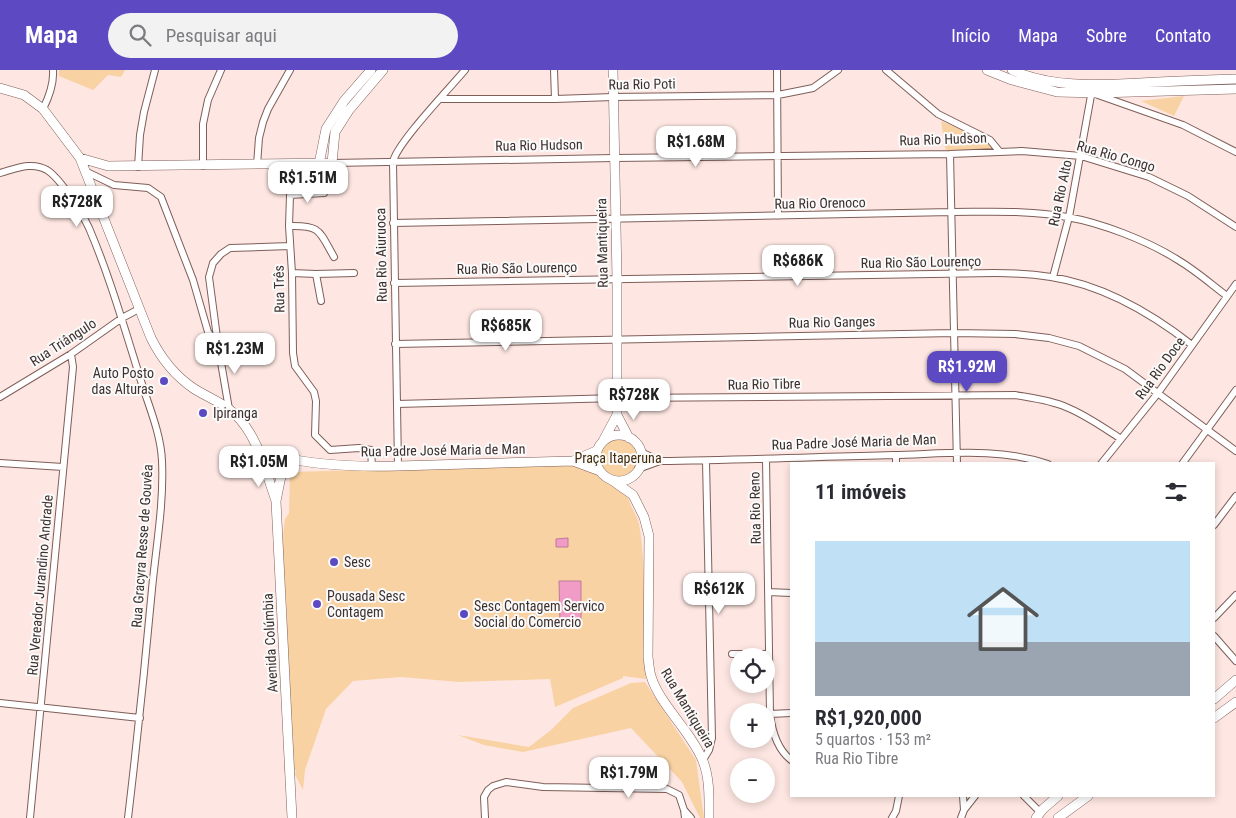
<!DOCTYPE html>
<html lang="pt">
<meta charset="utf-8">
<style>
body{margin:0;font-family:"Roboto Condensed",sans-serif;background:#f2f2f3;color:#2b2b33;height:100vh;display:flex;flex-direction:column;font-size:19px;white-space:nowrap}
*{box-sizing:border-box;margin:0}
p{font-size:16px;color:#7c7c81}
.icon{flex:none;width:28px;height:28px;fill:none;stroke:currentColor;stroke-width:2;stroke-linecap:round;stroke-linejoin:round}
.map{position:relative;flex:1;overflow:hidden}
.details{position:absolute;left:790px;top:392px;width:425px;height:335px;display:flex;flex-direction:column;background:#fff;border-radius:0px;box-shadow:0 2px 8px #0003}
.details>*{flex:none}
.controls{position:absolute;left:730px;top:578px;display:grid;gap:10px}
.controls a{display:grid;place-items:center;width:45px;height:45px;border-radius:50%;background:#fff;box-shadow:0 2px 8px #0003;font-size:25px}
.price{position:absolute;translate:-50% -42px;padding:0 11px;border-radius:10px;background:#fff;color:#222;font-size:16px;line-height:32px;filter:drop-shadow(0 1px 2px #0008)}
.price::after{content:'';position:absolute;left:50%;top:30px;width:15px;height:11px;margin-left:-8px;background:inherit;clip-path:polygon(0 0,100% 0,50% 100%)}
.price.on{background:#5d49c2;color:#fff}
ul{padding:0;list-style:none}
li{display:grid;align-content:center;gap:10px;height:265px;padding:0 25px}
li span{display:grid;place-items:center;height:155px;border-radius:0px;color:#555}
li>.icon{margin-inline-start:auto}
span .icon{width:90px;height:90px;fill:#fffc;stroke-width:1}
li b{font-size:21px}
h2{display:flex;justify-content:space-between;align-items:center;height:60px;padding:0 25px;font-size:21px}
header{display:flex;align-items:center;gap:30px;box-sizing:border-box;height:70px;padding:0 25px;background:#5d49c2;color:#fff}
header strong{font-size:24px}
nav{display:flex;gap:28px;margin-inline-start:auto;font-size:18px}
.search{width:350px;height:45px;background:#f2f2f3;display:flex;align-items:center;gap:12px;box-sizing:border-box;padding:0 18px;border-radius:28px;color:#7c7c81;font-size:19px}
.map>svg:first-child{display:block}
</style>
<header>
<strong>Mapa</strong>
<div class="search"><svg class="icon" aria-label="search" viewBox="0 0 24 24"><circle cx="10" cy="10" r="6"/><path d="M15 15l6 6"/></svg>Pesquisar aqui</div>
<nav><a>Início</a><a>Mapa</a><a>Sobre</a><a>Contato</a></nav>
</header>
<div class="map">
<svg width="1236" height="748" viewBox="0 0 1236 748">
<rect width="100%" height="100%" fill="#fee7e2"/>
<!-- green -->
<path fill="#f9d2a3" d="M59,0h66l-4,7 -13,-2 -15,15 -34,-14z
M1184,26l-10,20 -33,-15z
M941,51l45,19 7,10 -47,2z
M599 388a19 19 0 1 1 38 0a19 19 0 1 1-38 0Z
M571,394l26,8 22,19 9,4c1,11 9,19 11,29 9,51 2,104 7,155l-23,-3v2l-68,29 -5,-28 -91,3 -58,-5 -48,4 -27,28 -21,61 -2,20 -8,-15 1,-5 -12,1 3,-158 -5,-68 3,-26 4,-6 1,-41z
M645,612l51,78 8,58h-4l-18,-36 -51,-54 -108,24 -39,-7 -26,-10 71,12 22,-17 22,-22 58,-25z"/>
<!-- water -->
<path fill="#f19bc7" stroke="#bb7b99" d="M568,468v9h-12v-8z
M581,511v42h-21l-1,-42z"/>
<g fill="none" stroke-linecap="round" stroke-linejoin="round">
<defs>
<path id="street" d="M554,0l1,29
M777,0l1,146
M886,0l52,44 52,26 9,11
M1098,25l85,30 53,27
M440,29h115l58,-2 165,-2 35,-7 25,-18
M43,39c6,-12 11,-25 10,-39
M950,84l7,310
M332,93l282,-5 336,-4 72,-3 59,5 68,21 39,19 48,31
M257,95l2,-27 4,-16 5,-13 22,-39
M203,96v-42l5,-24 13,-30
M138,97l2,-32 4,-23 11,-42
M85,101l29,14 34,3 13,9 32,83 15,52 10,13
M0,103c15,-4 32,-12 47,-3 14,9 35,43 42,58 21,49 36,102 52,153 8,26 20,53 21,80 2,43 -6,86 -10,128 -7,77 -15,153 -24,229
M324,123l-34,2 -1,31 3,47 1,80 2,13 19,26 2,9 -1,34 15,15 29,-2 12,2 1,17
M393,153l559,-11c38,0 77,-2 115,5 35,6 81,24 111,43 17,10 33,24 49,36
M289,156c32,-1 30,5 45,31
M292,203l24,1 5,27
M316,204l38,-1
M1053,207l16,-60 23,-127
M394,213l600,-10c19,0 38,1 57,4 52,8 100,36 141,68
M395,274l559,-11 61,1 34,4 30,8 46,23 111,82
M0,327l71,-43 51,-36 17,-9
M397,334l220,-6 398,-3c17,3 35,5 51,12 20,8 38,21 55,32
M229,339l-11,-64 -9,-68 4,-14 8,-9 9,-6 60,-2
M641,382l19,9
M896,385v9
M766,389l4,255c2,17 7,35 21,46
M0,393l63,4
M1101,394l57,-71 78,-109
M1182,394l54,-74
M398,396l-5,-304c3,-18 57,-74 72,-92
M638,399l22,-8c78,-1 155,-4 233,-6 52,-1 105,-8 155,9
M1214,455l22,-29
M768,522l23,1
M1214,548l22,-23
M1214,566l22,25
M732,584h37
M0,633l140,15
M770,644l21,-1
M703,690l6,-10 3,-12 -6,-277
M963,726l1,14
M1024,726l16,16
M684,740l7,8
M30,748l43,-451 -2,-13
M485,748l-1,-21 4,-7 5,-4 13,-4 37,5 124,2 12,6 5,15 1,8
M892,748l4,-7 3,-15
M961,748l3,-8 11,-14"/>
<path id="secondary" d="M613,0l4,209v136l12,23
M987,0l25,10 45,12 42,1 137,-4
M1012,0c39,18 86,15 128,13 32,-2 64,-3 96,-4
M0,18l24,7 19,14 37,49 71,180c10,20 23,37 42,50 12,8 26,13 37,22 18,14 26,34 35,55
M80,88l28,8 224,-3 3,-31 14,-22 34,-40
M319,94l7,-35 18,-28 27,-31
M596 388a23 23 0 1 1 46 0a23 23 0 1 1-46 0Z
M603,371l14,-26
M264 394a10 10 0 1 1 20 0a10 10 0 1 1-20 0Z
M281,387c38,9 78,10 117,9l175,-5 23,-10
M573,391l27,10
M265,398l11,33 16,317
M613,411l20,14 11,22 5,19 -1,121c1,6 1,13 3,19 8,28 40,55 52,85 7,18 6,38 6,57
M276,431l6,-30
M1214,629l22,-19
M1214,648l22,-16
M1036,748l7,-9 15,-13
M1058,748l30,-22"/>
</defs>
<!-- street casing -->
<use href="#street" stroke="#7f5e58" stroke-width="8"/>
<!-- secondary casing -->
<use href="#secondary" stroke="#7f5e58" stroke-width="10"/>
<!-- street -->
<use href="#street" stroke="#fff" stroke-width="6"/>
<!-- secondary -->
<use href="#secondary" stroke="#fff" stroke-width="9"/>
</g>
<!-- markers -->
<g fill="#5d49c2" stroke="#fafafa" stroke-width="2">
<circle cx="164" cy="311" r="5"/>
<circle cx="203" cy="343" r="5"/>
<circle cx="334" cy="492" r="5"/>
<circle cx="317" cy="534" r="5"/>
<circle cx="464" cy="544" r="5"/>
</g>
<g text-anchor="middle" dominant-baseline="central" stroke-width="4" stroke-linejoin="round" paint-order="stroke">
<!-- street labels -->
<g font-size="14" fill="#3e302d" stroke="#fafafa">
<text transform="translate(642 14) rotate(-1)">Rua Rio Poti</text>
<text transform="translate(943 69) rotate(-2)">Rua Rio Hudson</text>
<text transform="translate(539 75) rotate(-1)">Rua Rio Hudson</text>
<text transform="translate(1116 86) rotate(16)">Rua Rio Congo</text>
<text transform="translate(1060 123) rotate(-78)">Rua Rio Alto</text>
<text transform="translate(820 133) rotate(-1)">Rua Rio Orenoco</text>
<text transform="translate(602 173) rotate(-91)">Rua Mantiqueira</text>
<text transform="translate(381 185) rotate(-91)">Rua Rio Aiuruoca</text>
<text transform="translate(921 192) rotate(-1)">Rua Rio São Lourenço</text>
<text transform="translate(517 198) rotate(-1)">Rua Rio São Lourenço</text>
<text transform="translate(279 219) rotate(-91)">Rua Três</text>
<text transform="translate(832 252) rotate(-1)">Rua Rio Ganges</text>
<text transform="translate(63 272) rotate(-33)">Rua Triângulo</text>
<text transform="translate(1160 298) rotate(-54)">Rua Rio Doce</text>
<text transform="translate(764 314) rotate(-1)">Rua Rio Tibre</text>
<text transform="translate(854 372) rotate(-2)">Rua Padre José Maria de Man</text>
<text transform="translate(443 380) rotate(-1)">Rua Padre José Maria de Man</text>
<text transform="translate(755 438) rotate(-91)">Rua Rio Reno</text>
<text transform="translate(142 476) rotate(-86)">Rua Gracyra Resse de Gouvêa</text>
<text transform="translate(40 515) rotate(-85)">Rua Vereador Jurandino Andrade</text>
<text transform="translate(270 573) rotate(-93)">Avenida Colúmbia</text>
<text transform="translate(688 638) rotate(59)">Rua Mantiqueira</text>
</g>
<!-- poi labels -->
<g font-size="14" fill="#3e302d" stroke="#fafafa" text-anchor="start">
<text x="154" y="303" text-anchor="end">Auto Posto<tspan x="154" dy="16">das Alturas</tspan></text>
<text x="213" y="343">Ipiranga</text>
<text x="344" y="492">Sesc</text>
<text x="327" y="526">Pousada Sesc<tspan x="327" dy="16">Contagem</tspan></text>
<text x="474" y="536">Sesc Contagem Servico<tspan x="474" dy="16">Social do Comercio</tspan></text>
</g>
<!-- park labels -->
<g font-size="14" fill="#412a08" stroke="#fafafa">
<text x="618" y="388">Praça Itaperuna</text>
</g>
</g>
</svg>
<div class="controls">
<a><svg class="icon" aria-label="locate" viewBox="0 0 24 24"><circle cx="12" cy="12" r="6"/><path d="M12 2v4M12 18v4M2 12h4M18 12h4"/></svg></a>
<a>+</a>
<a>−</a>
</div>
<b class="price" style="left:696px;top:98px">R$1.68M</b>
<b class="price" style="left:308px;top:134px">R$1.51M</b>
<b class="price" style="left:77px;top:158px">R$728K</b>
<b class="price" style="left:798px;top:217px">R$686K</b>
<b class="price" style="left:506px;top:282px">R$685K</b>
<b class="price" style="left:235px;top:305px">R$1.23M</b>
<b class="price on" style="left:967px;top:323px">R$1.92M</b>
<b class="price" style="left:634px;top:351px">R$728K</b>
<b class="price" style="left:259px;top:418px">R$1.05M</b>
<b class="price" style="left:719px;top:545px">R$612K</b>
<b class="price" style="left:629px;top:729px">R$1.79M</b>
<section class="details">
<h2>11 imóveis<svg class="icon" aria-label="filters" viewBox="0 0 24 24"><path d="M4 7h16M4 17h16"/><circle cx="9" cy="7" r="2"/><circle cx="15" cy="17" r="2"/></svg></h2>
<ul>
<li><span style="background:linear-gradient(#bfe0f5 65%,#9aa5b1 0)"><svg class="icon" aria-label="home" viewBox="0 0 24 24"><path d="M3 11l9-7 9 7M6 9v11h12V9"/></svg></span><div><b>R$1,920,000</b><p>5 quartos · 153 m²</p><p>Rua Rio Tibre</p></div></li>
</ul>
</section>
</div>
